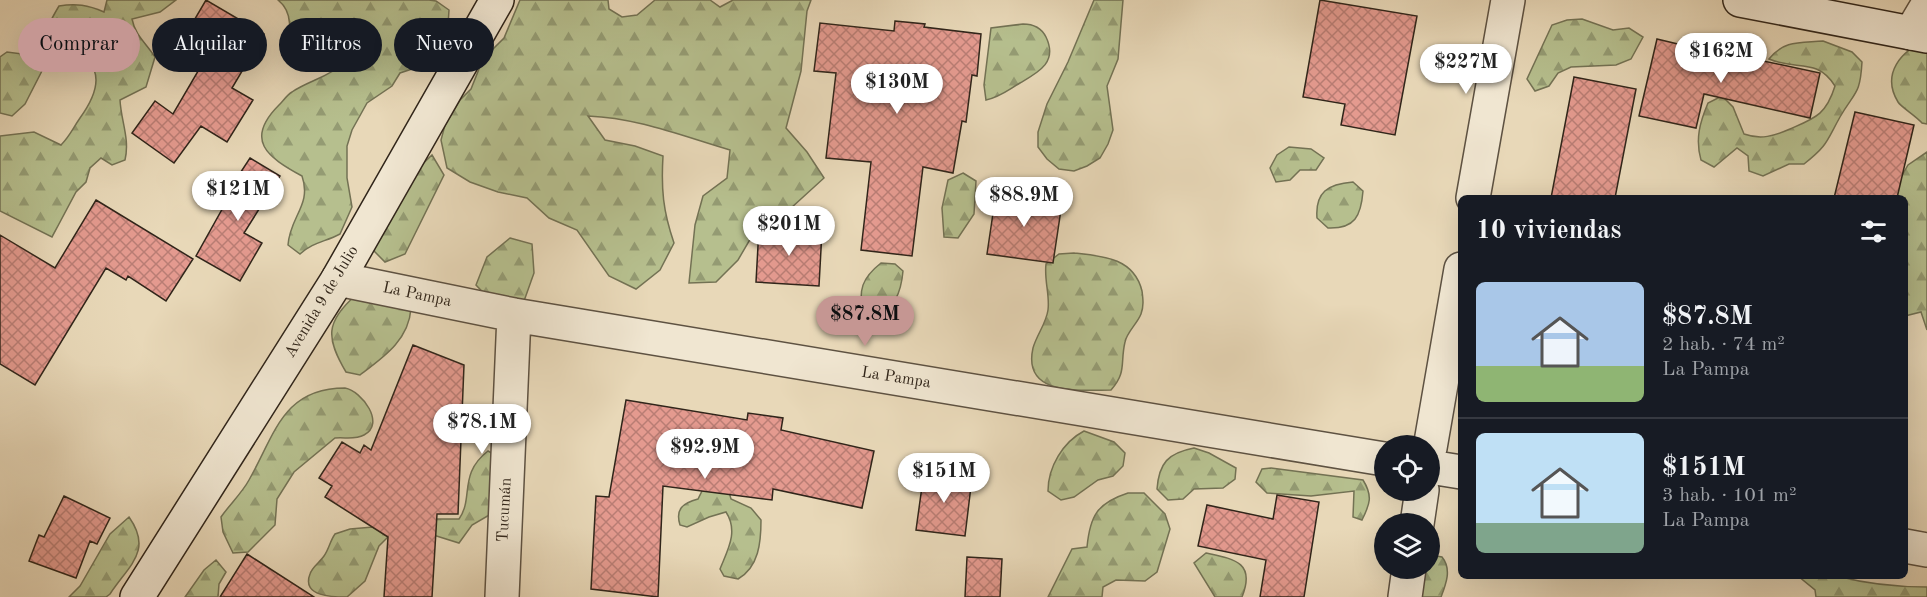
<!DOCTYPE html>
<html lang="es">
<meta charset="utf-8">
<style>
body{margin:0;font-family:"Old Standard TT",serif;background:#20242c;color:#f1f3f6;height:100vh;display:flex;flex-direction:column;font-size:22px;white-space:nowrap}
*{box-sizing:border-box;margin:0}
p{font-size:20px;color:#9ea1a6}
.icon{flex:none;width:33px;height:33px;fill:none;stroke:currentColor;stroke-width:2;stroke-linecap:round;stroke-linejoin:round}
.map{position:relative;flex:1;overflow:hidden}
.sheet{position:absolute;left:1458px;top:195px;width:450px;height:384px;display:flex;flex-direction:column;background:#171b24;border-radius:9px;box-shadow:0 6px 24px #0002}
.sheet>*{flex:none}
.top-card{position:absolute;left:18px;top:18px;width:570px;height:54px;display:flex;gap:12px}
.buttons{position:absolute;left:1374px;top:435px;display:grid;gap:12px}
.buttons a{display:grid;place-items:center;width:66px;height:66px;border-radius:50%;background:#171b24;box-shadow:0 6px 24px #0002;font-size:30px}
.price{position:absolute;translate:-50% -51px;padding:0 14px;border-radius:21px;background:#fff;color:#222;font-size:20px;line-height:39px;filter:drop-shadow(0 2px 3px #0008)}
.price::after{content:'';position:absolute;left:50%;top:36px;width:18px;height:14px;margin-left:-9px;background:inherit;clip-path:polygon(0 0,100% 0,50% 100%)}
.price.active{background:#c59692;color:#111}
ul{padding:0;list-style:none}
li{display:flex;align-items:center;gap:18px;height:150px;padding:0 18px}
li+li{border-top:2px solid #363941}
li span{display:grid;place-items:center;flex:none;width:168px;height:120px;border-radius:9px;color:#555}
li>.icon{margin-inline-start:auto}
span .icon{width:72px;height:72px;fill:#fffc;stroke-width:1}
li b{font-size:26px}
h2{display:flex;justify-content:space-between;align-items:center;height:72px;padding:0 18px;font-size:26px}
.pill{padding:0 21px;border-radius:27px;background:#171b24;box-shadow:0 6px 24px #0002;font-size:21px;line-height:54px}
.pill.active{background:#c59692;color:#111}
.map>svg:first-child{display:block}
</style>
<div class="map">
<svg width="1927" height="597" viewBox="0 0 1927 597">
<defs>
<pattern id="forest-firs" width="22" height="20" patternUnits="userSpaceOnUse" patternTransform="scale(1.5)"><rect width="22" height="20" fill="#b6bf8e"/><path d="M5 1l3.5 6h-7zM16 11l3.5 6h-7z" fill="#949b73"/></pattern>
<pattern id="building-cross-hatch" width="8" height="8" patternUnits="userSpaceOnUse" patternTransform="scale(1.5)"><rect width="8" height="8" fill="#e49a8f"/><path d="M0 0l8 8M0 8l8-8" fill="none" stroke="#b97d74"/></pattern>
</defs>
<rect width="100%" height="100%" fill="#e8d8b8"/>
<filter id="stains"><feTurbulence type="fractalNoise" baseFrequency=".00333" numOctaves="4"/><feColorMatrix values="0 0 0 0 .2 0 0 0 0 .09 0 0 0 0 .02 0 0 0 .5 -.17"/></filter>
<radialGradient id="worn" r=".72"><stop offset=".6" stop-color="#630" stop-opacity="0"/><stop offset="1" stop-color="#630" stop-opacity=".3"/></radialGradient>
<!-- forest -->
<path fill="url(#forest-firs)" stroke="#737254" stroke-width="1.5" d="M107,0h69l-16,12 -28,7c3,16 14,24 23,38l-9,30 -26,13c1,21 10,39 5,60l-13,5 -11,-7 -11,10 -4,14 -10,10 -24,45 -52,-26v-75l34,-4 27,13c9,-9 12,-17 19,-27 18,-25 28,-54 -10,-67l-25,14 -20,39 -13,12 -12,-3v-56l7,-5 15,2c24,-16 23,-25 37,-48 17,-3 29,-1 45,6z
M278,0h151l7,1 13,9 -2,30 -5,14 -12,9 -30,10 -8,13 -25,17 -15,27 -5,16v32l5,29 -12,27c-15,8 -27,8 -40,20l-12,-9c2,-29 24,-40 14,-69 -35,-19 -58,-36 -23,-71 4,-4 8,-10 13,-13 16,-11 37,-15 52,-29 -19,-7 -36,3 -55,1l-6,-15c9,-16 10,-37 -5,-49z
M520,0h88l1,9 13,8 15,-2 18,-15h55l10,7 13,-7h78l-4,11 -6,60 -15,57 21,24 17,26 -44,40 -21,6 -21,36 -22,22 -27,1 6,-58 8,-29 24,-18 3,-28c-48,-14 -92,-32 -142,-34l17,24 30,6 28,10c-2,33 0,55 11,87l-14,27 -24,19 -27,-13 -32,-46 -28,-12 -22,-20 -29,-6 -28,-10 -23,-14 -6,-28 4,-15 15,-25 11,-11 12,-30 21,-21z
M1094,0h29l-5,59 -11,27 6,44 -5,14 -8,14 -13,8 -13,5 -15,-2 -12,-10 -9,-12v-15l9,-28 21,-42z
M1582,19l31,11 16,-2 14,9 -12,22 -15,6 -45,2 -13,6 -9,13 -14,5 -8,-12 25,-54 15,-5z
M1023,24c10,0 18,3 23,13 12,25 -7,35 -26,46 -12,7 -20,14 -34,17l-2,-15 7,-57z
M1823,41l29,11 10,10c-2,34 -7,29 -22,55 -14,25 -12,28 -36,47h-15l-26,12 -14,-5 -1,-15 -11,-8 -23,19 -13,-7c-6,-21 -1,-38 7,-57l14,-7 11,11 11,27c17,6 30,2 46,-5 25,-11 36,-14 45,-43 -18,-29 -39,-15 -66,-27 15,-19 31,-16 54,-18z
M1927,41v83l-5,-1c-6,-7 -21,-16 -24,-21 -17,-28 3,-52 29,-61z
M1289,147l22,2 13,9 -8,12h-16l-10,10 -14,2 -6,-14 7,-13z
M1927,152v178l-6,-18 -16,4v-118h-16l19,-33z
M432,155l12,20 -39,79 -20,8 -19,-19 47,-70z
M963,173l13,8 -2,33 -16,24 -14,-1 -2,-29 6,-28z
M1353,182l10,9c-2,25 -8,38 -35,37l-11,-10c-2,-26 11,-34 36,-36z
M510,238l22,6 2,29 -10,28 -27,6 -21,-22 11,-28z
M1074,253c29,3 60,5 68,38 1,8 2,15 -1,23 -4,10 -14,18 -16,28 -5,21 2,30 -14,48 -30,0 -89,7 -78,-42 4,-14 13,-24 15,-38 2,-15 -4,-30 -2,-46l13,-10z
M881,263l14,1 8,7c-2,23 -9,36 -27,50l-13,-7c-5,-24 -1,-36 18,-51z
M356,295l55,13c-2,32 -27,49 -51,67l-14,-3c-20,-34 -21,-50 10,-77z
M345,388c17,3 41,36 19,47 -9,5 -19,2 -29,3l-41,34 -17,27 -2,26 -27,27 -15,1 -10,-21 -2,-15c9,-13 21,-24 28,-37 26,-46 34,-92 96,-92z
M1084,431l30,11 11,11 -2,13 -10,10 -15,4 -24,17 -13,3 -13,-9c0,-24 15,-49 36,-60z
M1194,448l15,5 27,15 -1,11 -12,9 -29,1 -11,10 -15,1 -11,-11c2,-26 11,-36 37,-41z
M488,451l7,4 -4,59 -19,11 -13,18 -29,-9 3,-15h26c15,-21 -1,-45 29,-68z
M1271,468l92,12c10,16 7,24 -1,40l-9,-3 1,-26 -43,5 -44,-3 -11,-11 6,-13z
M705,485l24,7 2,7 20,9 10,12c0,22 -2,47 -23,59l-14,-3 -4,-7c7,-18 19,-37 6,-57l-17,5 -22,10 -7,-2c-5,-16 3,-22 18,-26z
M1128,493h16l21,21 5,15 -13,43 -12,9 -29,-1 -13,7 -1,10h-54l24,-48 15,-2c3,-31 10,-44 41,-54z
M129,517c24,34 0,48 -19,77l-4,3h-37l11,-11 30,-52z
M373,527l16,9 -10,10 -14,35 -18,16c-13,0 -46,0 -37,-23 2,-7 10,-12 14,-18 5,-7 6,-15 11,-22l15,-5z
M1206,553c28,6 50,9 36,44h-27l-21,-34z
M1430,555l12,2c10,12 4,27 -1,40h-28l1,-28 16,-1z
M216,560l10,12 -7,12 -1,13h-33l19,-27z
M1798,576c12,0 28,-3 39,0 30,8 59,11 90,11v10h-111l-1,-7z"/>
<!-- building -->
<path fill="url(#building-cross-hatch)" stroke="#30251a" stroke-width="1.5" d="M206,0l58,34 -32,54 21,12 -26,42 -26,-16 -27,37 -42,-30 23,-32 18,13 31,-53 -25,-15z
M1320,0l97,16 -22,119 -54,-10 4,-21 -42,-7z
M895,21l30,3 -1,3 57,7 -4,42 -5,-1 -6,47 -4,-1 -9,52 -30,-6 -11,89 -51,-6 10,-88 -45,-4 10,-85 -22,-2 6,-48 74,8z
M1657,39l96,23 1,-3 66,14 -10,45 -106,-24 -8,34 -57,-12z
M1574,77l62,12 -21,109h-64z
M1855,112l59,13 -17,73h-63z
M250,158l30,18 -36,57 18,10 -22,38 -44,-25 34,-61 -3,-2z
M996,193l66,10 -9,60 -66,-9z
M96,200l97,59 -27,42 -38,-25 -2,4 -20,-12 -71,117 -35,-21v-129l55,33z
M759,228l63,3 -3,55 -63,-4z
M413,345l51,20 -6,149h-21l-5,83h-48l4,-60 -63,-40 7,-11 -13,-8 23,-36 18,11 4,-8 7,5z
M626,400l121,20 1,-7 35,5 -2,12 93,21 -12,57 -89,-19 -1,11 -109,-14 -5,111 -67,-8 5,-93 13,1z
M924,472l48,6 -7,58 -49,-6z
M1277,495l42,7 -15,95h-44l6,-37 -68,-14 9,-41 66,14z
M64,496l46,22 -13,26 -7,-3 -14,37 -47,-17 10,-26 5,2z
M247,554l67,43h-94z
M967,557l35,2 -2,38h-35z"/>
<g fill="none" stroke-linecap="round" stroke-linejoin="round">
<defs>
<path id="street" d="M1911,33l16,-27
M1473,198l35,-198
M338,279l176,36 870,144
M1430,448l31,-179
M1430,467l31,5
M1417,524l5,-34
M1905,546l22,4
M502,597l12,-282
M1405,597l4,-29"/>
<path id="secondary" d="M1740,0l187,36
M137,597l201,-318 159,-279"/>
</defs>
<!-- street casing -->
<use href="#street" stroke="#5e5242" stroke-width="36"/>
<!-- secondary casing -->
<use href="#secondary" stroke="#30251a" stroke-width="36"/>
<!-- street -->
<use href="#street" stroke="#f0e6d1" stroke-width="33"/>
<!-- secondary -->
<use href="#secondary" stroke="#f0e6d1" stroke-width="33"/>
</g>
<g text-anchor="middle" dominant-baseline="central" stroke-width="5" stroke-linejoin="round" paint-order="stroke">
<!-- street labels -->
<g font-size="16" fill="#30251a" stroke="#f0e6d1">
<text transform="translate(417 295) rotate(12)">La Pampa</text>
<text transform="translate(322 302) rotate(-59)">Avenida 9 de Julio</text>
<text transform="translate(896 378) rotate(9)">La Pampa</text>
<text transform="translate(505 510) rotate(-87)">Tucumán</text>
</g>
</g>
<rect width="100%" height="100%" filter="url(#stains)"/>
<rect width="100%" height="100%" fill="url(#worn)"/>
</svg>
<div class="buttons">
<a><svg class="icon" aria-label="locate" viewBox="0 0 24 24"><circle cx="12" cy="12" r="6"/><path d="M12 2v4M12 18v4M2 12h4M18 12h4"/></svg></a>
<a><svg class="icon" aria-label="layers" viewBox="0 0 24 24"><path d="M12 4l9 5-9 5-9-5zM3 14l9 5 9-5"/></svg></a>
</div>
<b class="price" style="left:1721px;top:84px">$162M</b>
<b class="price" style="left:1466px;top:95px">$227M</b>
<b class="price" style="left:897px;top:115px">$130M</b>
<b class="price" style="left:238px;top:222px">$121M</b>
<b class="price" style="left:1024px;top:228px">$88.9M</b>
<b class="price" style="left:789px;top:257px">$201M</b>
<b class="price active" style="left:865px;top:347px">$87.8M</b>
<b class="price" style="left:482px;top:455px">$78.1M</b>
<b class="price" style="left:705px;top:480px">$92.9M</b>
<b class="price" style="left:944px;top:504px">$151M</b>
<div class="top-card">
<a class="pill active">Comprar</a>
<a class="pill">Alquilar</a>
<a class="pill">Filtros</a>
<a class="pill">Nuevo</a>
</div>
<section class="sheet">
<h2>10 viviendas<svg class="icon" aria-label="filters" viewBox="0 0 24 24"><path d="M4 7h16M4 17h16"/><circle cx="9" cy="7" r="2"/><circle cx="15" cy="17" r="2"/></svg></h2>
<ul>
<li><span style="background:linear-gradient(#a9c7e8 70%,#8fb573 0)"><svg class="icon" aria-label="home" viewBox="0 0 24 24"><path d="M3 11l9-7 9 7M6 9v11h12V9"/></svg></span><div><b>$87.8M</b><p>2 hab. · 74 m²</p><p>La Pampa</p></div></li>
<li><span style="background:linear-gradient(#bfe0f5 75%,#7fa58c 0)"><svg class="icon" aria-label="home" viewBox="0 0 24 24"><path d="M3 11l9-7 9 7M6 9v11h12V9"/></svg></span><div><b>$151M</b><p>3 hab. · 101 m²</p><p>La Pampa</p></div></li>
</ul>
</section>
</div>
